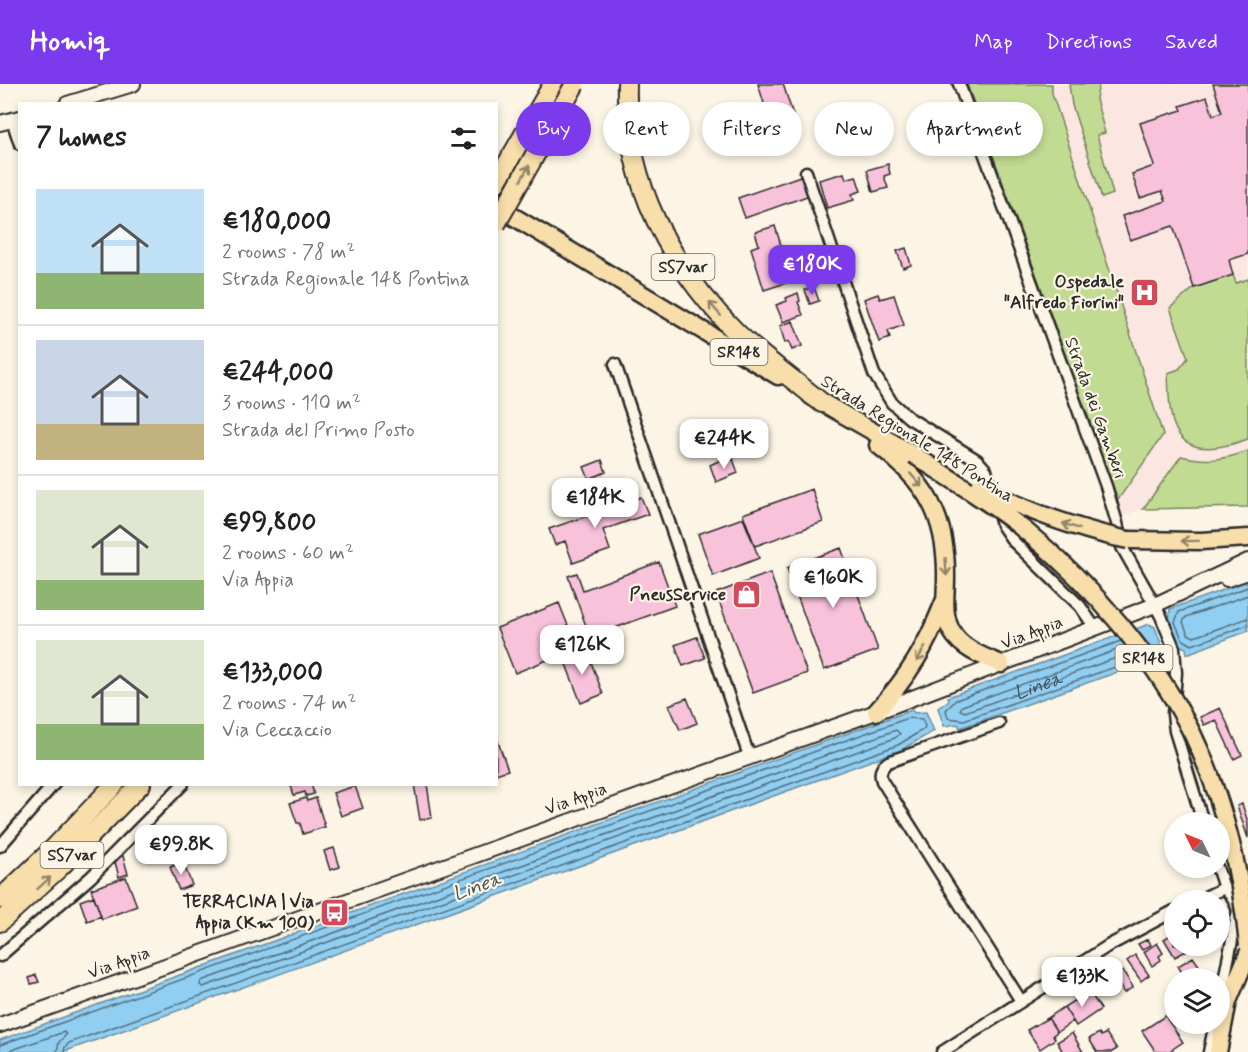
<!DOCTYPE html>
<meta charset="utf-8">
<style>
body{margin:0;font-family:Mynerve,sans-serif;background:#f6f6f6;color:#202124;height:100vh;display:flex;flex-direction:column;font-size:22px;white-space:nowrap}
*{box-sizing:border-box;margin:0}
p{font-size:20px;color:#757577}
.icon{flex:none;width:33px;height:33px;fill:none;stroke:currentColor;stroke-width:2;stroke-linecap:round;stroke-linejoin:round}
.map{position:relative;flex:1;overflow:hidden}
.side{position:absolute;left:18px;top:18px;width:480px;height:684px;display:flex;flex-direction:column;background:#fff;border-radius:0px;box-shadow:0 3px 9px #0003}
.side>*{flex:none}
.hud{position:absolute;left:516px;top:18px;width:570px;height:54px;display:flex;gap:12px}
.needle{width:39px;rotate:313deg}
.fabs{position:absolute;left:1164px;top:728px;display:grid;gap:12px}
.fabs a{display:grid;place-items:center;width:66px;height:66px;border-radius:50%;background:#fff;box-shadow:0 3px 9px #0003;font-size:30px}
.price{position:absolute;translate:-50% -51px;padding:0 14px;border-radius:12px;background:#fff;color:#222;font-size:20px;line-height:39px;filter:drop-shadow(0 2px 3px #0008)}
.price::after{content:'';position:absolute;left:50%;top:36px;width:18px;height:14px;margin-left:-9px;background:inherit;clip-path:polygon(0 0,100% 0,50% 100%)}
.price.selected{background:#7c3aed;color:#fff}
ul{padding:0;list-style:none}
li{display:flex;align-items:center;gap:18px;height:150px;padding:0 18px}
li+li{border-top:2px solid #e0e0e0}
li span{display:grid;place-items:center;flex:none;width:168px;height:120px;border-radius:0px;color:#555}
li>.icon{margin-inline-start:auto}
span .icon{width:72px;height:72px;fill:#fffc;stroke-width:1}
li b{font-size:26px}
h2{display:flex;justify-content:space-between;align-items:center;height:72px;padding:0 18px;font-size:26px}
.tag{padding:0 21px;border-radius:27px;background:#fff;box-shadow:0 3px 9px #0003;font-size:21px;line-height:54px}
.tag.selected{background:#7c3aed;color:#fff}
header{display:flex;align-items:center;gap:36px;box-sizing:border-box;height:84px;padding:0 30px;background:#7c3aed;color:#fff}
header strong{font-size:28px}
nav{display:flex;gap:33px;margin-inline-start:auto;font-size:21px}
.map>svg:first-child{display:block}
</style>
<header>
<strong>Homiq</strong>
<nav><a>Map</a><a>Directions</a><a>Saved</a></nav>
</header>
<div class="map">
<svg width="1248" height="968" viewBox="0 0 1248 968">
<rect width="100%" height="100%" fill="#fcf5e5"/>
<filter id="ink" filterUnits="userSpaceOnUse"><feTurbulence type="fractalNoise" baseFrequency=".0167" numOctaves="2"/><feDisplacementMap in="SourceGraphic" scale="12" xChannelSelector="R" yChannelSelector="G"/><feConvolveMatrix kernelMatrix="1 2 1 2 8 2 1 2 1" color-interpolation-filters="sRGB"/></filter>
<g filter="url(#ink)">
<!-- built -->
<path fill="#fbe6e2" d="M967,0h281v423l-105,2 -20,7z"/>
<!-- green -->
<path fill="#c2db92" stroke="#76835e" stroke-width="1.5" d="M967,0h85v9l111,342 -45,65z
M1069,0h30l-3,15 9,34 -8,2 16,59 -11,4 -30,-93z
M1233,191l3,8 12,-4v160c-25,9 -62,19 -74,-14 -6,-15 -5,-36 -6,-52l11,-4 9,-11 -18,-50 24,-20z
M1248,367v56l-105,2 38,-53c24,6 43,4 67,-5z"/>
<!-- water -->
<path fill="#91cff2" stroke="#688da2" stroke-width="1.5" d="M1248,497v50l-61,23 -1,-6 -8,-3 -9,-22 1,-14z
M1149,540l6,3 8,22 -3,8 -200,71 -2,-4 -14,2 -6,-18 11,-8 -1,-3z
M912,626l2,3 12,-1 8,19 -33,19 -838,302h-63v-12z"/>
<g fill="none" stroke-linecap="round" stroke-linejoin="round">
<!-- shore -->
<g stroke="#546d7b" stroke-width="1.5">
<path d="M1248,503l-69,25 -4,10 7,17 10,6 56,-20"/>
<path d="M1248,511l-62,22 -3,5 5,12 6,3 54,-19"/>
<path d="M1121,557l-165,59 -10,10 2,8 16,2 171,-60"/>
<path id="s1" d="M1125,563l-163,59 -2,4 5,2 165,-59"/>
<path d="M896,646l4,4 -5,4 -692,249 -3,-2 1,-4z"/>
<path d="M0,961l908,-327 14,1 3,7 -1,3 -26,16 -829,298 -4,4 -1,5"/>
<path d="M6,968l58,-20 2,3 -7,7 -2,10"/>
</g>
</g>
<!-- building -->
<path fill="#f9c2db" stroke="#2b2b2b" stroke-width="1.5" d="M758,0h25l12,37 -23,8z
M1213,0h35v170l-19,6 4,15 -39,13 -21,-62 -43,14 -8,-24 44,-15 -4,-10 -22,7 -8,-24 22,-8 -14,-43 42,-13 -2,-4 27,-9 6,18 9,-3z
M888,80l2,10 -6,2 4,12 -15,4 -6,-22z
M844,89l2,6 10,-3 5,15 -9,3 2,6 -27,8 -8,-28z
M803,91l7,20 -65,23 -7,-20z
M775,142l17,55 -28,9 -13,-42 8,-3 -4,-13z
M906,164l5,17 -8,3 -6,-17z
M814,203l5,14 -9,3 -5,-14z
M798,209l2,8 -2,1 5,13 -20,7 -7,-17 11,-4 -1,-3z
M878,210l2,5 14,-4 10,30 -16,6 2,7 -11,4 -15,-43z
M793,237l9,25 -10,4 -4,-9 -3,2 -5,-17z
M723,375l2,3 8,-3 5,14 -22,9 -6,-17z
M602,376l4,12 -17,7 -5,-12z
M812,405l11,33 -68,24 -12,-32z
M641,413l7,17 -45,16 7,20 -37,13 -8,-22 -10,4 -6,-16z
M743,434l16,40 -46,18 -15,-42z
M841,464l37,102 -54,20 -37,-102z
M659,478l16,44 -85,31 -22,-61 9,-3 6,17z
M770,489l37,100 -54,20 -37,-100z
M559,519l18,45 -62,25 -18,-45z
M697,553l8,21 -22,8 -8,-21z
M577,564l6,17 8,-3 12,32 -22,9 -19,-49z
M687,614l10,25 -17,7 -11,-25z
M1220,624l22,47 -8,4 -18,-39 -12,5 -4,-8z
M496,652l12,34 -12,4z
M296,700h15l3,10 -8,2 -1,-4 -11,3 -3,-9z
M414,700h13l5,34 -12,2z
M355,702l8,22 -22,8 -8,-23z
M306,714l1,3 9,-3 9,29 -22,7 -3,-11h-3l-7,-20z
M1242,720l6,18v16l-11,-32z
M334,764l6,19 -10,3 -6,-19z
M123,772l5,18 -9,3 -5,-19z
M183,778l9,23 -13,5 -9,-23z
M126,793l11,29 -35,13 -11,-30z
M94,812l7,20 -14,5 -7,-20z
M1174,849v12h11l3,5 -13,7 -11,-18z
M1148,855l3,6 -9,5 -4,-6z
M1157,859l6,10 -4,3 2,4 -9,6 -8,-14z
M1135,871l14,20 -8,6 -14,-20z
M1193,873l7,10 -16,9 -6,-10z
M1123,887l10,16 -9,6 -10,-16z
M36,891l3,7 -8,2 -2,-6z
M1089,907l12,18 -25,17 -12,-19z
M1064,923l9,14 -16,11 -9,-14z
M1165,932l18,26 -15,10h-12l-14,-21z
M1048,934l9,14 -4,3 2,4 -15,10 -13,-19z
M1072,949l11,19h-20l-6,-10z
M1099,949l2,3 5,-3 11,16 -5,3h-15l-8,-13z"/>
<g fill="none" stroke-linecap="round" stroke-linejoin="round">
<defs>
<path id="street" d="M959,0l147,402 11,37 5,24 39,69 13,32 2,25 -3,41 2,17 28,91
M12,36l8,24
M806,88l68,202 18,29 17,15 68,42 9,10 16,55 11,16 67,65 15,22
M615,280l134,392
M999,639l-111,39c-7,5 -9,11 -6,19l139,220
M0,762l54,-62
M1199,816l25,-12 -7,-21
M0,872l91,-79 92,-93
M1220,916l18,-90 -5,-12 -9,-10
M942,968l166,-106 66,-35
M1209,968l6,-29"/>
<path id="secondary" d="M67,20l66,-20
M0,39l20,-5
M1227,495l21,-7
M0,941l876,-313 279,-107 93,-44"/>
<path id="primary" d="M496,122l282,170
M811,312l103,59
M878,361c48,37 69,71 68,133 0,18 -4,37 6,54 10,17 32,25 49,32
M1128,456l73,1 47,-3
M876,628c33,-36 50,-65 68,-110
M1218,968l10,-51 20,-47"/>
<path id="highway" d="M627,0c-3,96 43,183 110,249 26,25 57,47 85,70
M496,99l57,-99
M0,815l53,-50 62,-65
M0,838l60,-55 81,-83"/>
</defs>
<!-- street casing -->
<use href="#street" stroke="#2b2b2b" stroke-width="15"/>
<!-- secondary casing -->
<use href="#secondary" stroke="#2b2b2b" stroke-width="18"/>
<!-- primary casing -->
<use href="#primary" stroke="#2b2b2b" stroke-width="21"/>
<!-- highway casing -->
<use href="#highway" stroke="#2b2b2b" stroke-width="22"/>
<!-- street -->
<use href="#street" stroke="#fcf5e5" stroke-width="10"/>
<!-- secondary -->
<use href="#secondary" stroke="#fcf5e5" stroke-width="14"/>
<!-- primary -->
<use href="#primary" stroke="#f8deab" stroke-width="16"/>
<!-- highway -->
<use href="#highway" stroke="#f8deab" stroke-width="18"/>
<defs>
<path id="primary-bridge" d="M914,371c38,25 78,48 113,77 66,54 128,126 166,203 31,65 48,139 55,210
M979,403c49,24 96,42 149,53"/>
<path id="highway-bridge" d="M496,140l79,-140"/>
</defs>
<!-- primary-bridge casing -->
<use href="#primary-bridge" stroke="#2b2b2b" stroke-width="21" stroke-linecap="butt"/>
<!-- highway-bridge casing -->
<use href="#highway-bridge" stroke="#2b2b2b" stroke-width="22" stroke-linecap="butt"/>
<!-- primary-bridge -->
<use href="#primary-bridge" stroke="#f8deab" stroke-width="16"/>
<!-- highway-bridge -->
<use href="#highway-bridge" stroke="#f8deab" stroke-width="18"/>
</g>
<!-- one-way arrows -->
<defs><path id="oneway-shaft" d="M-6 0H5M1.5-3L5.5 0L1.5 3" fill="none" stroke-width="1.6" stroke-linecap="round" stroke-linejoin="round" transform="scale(1.5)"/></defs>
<g stroke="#92846b">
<use href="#oneway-shaft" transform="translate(525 89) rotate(-61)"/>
<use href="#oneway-shaft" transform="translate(715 225) rotate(-131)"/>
<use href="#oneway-shaft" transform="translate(916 396) rotate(49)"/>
<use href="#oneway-shaft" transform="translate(1071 442) rotate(-162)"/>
<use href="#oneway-shaft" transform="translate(1190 457) rotate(179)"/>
<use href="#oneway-shaft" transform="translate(946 483) rotate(87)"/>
<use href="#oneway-shaft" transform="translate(921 570) rotate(120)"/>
<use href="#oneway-shaft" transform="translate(44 799) rotate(-43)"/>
</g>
</g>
<!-- icons -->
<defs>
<symbol id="hospital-square" viewBox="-11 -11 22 22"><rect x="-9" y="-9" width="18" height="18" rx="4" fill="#d1495b" stroke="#fcf5e5"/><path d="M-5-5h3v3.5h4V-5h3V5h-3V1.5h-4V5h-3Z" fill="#fff"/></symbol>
<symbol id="shop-square" viewBox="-11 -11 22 22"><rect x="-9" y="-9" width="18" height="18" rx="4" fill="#d1495b" stroke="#fcf5e5"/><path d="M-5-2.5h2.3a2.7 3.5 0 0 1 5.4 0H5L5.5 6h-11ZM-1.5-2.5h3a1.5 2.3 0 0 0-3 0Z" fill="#fff"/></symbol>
<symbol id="bus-square" viewBox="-11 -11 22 22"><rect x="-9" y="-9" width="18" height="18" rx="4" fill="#d1495b" stroke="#fcf5e5"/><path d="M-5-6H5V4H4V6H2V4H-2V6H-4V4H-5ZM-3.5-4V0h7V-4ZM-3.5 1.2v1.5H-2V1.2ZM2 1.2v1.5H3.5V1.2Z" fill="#fff"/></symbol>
</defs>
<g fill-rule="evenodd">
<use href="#hospital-square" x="1128" y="192" width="33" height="33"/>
<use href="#shop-square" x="730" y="494" width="33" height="33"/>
<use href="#bus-square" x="318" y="812" width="33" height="33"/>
</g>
<g text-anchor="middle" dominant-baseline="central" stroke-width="4.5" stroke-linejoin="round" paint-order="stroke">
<!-- shield labels -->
<g fill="#fcf5e5" stroke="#6a6863" stroke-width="1.5">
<rect x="651.5" y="170" width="63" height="26" rx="4.5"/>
<rect x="710.5" y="255" width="57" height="26" rx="4.5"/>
<rect x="1115.5" y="561" width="57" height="26" rx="4.5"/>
<rect x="40.5" y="758" width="63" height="26" rx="4.5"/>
</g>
<g font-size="16" font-weight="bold" fill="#2b2b2b">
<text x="683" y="183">SS7var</text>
<text x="739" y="268">SR148</text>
<text x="1144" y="574">SR148</text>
<text x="72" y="771">SS7var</text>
</g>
<!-- poi labels -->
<g font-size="18" font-weight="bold" fill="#2b2b2b" stroke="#fcf5e5" text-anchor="end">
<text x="1124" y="198">Ospedale<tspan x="1124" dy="21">"Alfredo Fiorini"</tspan></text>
<text x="726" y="511">PneusService</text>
<text x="314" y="818">TERRACINA | Via<tspan x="314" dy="21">Appia (Km 100)</tspan></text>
</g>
<!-- street labels -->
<g font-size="18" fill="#2b2b2b" stroke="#fcf5e5">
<text transform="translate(1095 324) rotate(70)">Strada dei Gamberi</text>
<text transform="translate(917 355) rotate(32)">Strada Regionale 148 Pontina</text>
<text transform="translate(1032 549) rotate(-21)">Via Appia</text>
<text transform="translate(576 715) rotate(-20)">Via Appia</text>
<text transform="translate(119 879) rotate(-20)">Via Appia</text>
</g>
<!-- water labels -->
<g font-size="20" font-style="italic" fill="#44545d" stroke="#fcf5e5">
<text stroke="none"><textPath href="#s1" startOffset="261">Linea</textPath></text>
<text transform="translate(477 803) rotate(-20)">Linea</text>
</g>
</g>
</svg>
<div class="fabs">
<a><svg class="needle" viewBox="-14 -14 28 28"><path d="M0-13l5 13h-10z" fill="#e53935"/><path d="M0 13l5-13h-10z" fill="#757577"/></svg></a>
<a><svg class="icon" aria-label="locate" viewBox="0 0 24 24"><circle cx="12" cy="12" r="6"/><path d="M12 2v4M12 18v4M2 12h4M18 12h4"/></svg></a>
<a><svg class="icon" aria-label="layers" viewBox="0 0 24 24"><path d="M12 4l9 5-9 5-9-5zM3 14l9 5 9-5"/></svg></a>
</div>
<b class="price selected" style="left:812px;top:212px">€180K</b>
<b class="price" style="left:724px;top:386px">€244K</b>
<b class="price" style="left:595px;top:445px">€184K</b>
<b class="price" style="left:833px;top:525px">€160K</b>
<b class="price" style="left:582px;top:592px">€126K</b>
<b class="price" style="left:181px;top:792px">€99.8K</b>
<b class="price" style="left:1082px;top:924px">€133K</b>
<div class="hud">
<a class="tag selected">Buy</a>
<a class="tag">Rent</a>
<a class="tag">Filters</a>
<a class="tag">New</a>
<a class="tag">Apartment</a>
</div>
<section class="side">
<h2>7 homes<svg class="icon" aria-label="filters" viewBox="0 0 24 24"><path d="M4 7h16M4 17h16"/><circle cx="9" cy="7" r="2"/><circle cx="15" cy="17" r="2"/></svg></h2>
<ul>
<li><span style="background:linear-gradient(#bfe0f5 70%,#8fb573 0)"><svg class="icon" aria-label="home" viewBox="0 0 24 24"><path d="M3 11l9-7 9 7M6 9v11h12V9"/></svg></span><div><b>€180,000</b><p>2 rooms · 78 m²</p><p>Strada Regionale 148 Pontina</p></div></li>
<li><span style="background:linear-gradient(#c9d6e8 70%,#c2b280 0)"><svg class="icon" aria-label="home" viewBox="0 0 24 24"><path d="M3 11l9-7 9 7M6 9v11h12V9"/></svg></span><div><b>€244,000</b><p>3 rooms · 110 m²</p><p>Strada del Primo Posto</p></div></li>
<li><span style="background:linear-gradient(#dfe7d0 75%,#8fb573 0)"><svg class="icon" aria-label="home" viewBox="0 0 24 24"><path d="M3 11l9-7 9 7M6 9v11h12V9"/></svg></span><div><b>€99,800</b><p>2 rooms · 60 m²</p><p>Via Appia</p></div></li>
<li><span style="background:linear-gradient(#dfe7d0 70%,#8fb573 0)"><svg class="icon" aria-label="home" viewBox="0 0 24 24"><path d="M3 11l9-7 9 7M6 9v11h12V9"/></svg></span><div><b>€133,000</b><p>2 rooms · 74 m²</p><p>Via Ceccaccio</p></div></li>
</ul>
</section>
</div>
